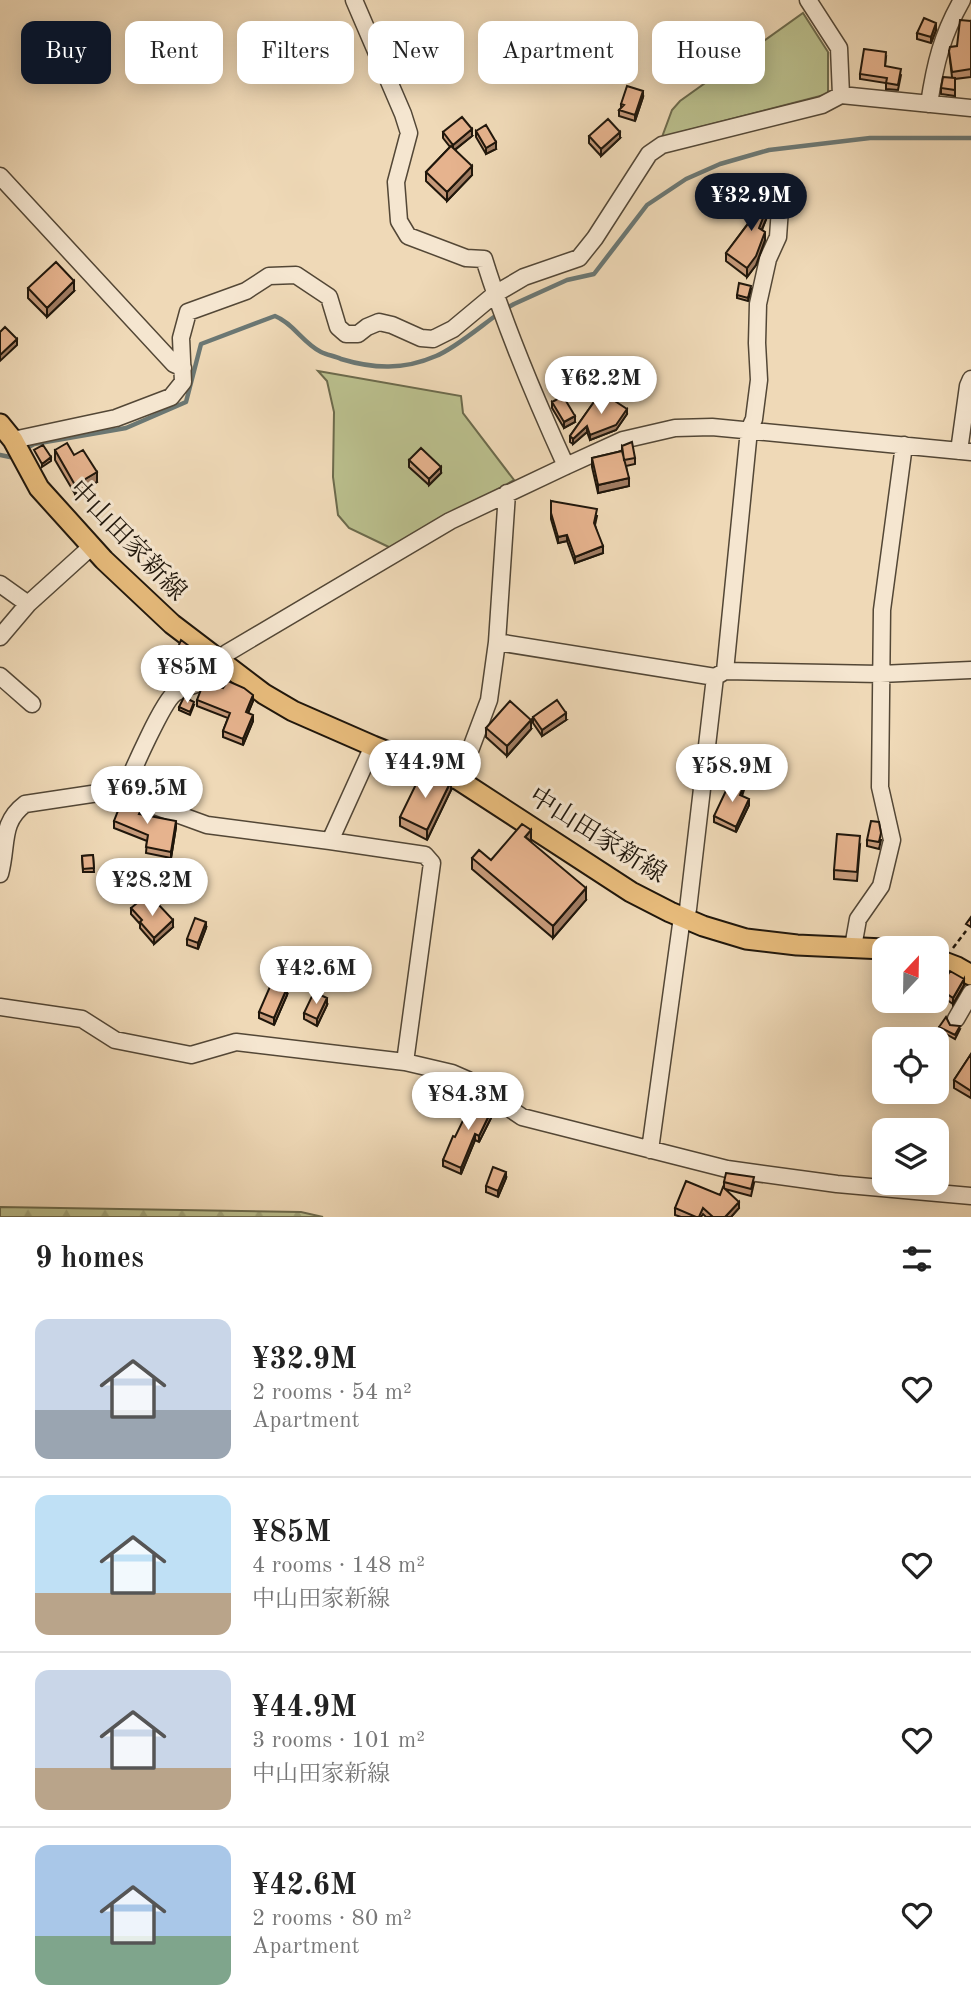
<!DOCTYPE html>
<meta charset="utf-8">
<style>
body{margin:0;font-family:"Old Standard TT","Noto Serif JP",serif;background:#f2f2f2;color:#222;height:100vh;display:flex;flex-direction:column;font-size:26px;white-space:nowrap}
*{box-sizing:border-box;margin:0}
p{font-size:23px;color:#767676}
.icon{flex:none;width:38px;height:38px;fill:none;stroke:currentColor;stroke-width:2;stroke-linecap:round;stroke-linejoin:round}
.map{position:relative;height:1217px;overflow:hidden}
.side{display:flex;flex-direction:column;background:#fff;flex:1}
.side>*{flex:none}
.guide{position:absolute;left:21px;top:21px;width:929px;height:63px;display:flex;gap:14px}
.needle{width:46px;rotate:22deg}
.tools{position:absolute;left:872px;top:936px;display:grid;gap:14px}
.tools a{display:grid;place-items:center;width:77px;height:77px;border-radius:14px;background:#fff;box-shadow:0 4px 18px #0003;font-size:35px}
.price{position:absolute;translate:-50% -60px;padding:0 16px;border-radius:24px;background:#fff;color:#222;font-size:23px;line-height:46px;filter:drop-shadow(0 2px 4px #0008)}
.price::after{content:'';position:absolute;left:50%;top:42px;width:21px;height:16px;margin-left:-10px;background:inherit;clip-path:polygon(0 0,100% 0,50% 100%)}
.price.on{background:#111827;color:#fff}
ul{padding:0;list-style:none}
li{display:flex;align-items:center;gap:21px;height:175px;padding:0 35px}
li+li{border-top:2px solid #e0e0e0}
li span{display:grid;place-items:center;flex:none;width:196px;height:140px;border-radius:14px;color:#555}
li>.icon{margin-inline-start:auto}
span .icon{width:84px;height:84px;fill:#fffc;stroke-width:1}
li b{font-size:30px}
h2{display:flex;justify-content:space-between;align-items:center;height:84px;padding:0 35px;font-size:30px}
.pill{padding:0 24px;border-radius:14px;background:#fff;box-shadow:0 4px 18px #0003;font-size:24px;line-height:63px}
.pill.on{background:#111827;color:#fff}
.map>svg:first-child{display:block}
</style>
<div class="map">
<svg width="971" height="1217" viewBox="0 0 971 1217">
<defs>
<pattern id="forest-firs" width="22" height="20" patternUnits="userSpaceOnUse" patternTransform="scale(1.75)"><rect width="22" height="20" fill="#babf8d"/><path d="M5 1l3.5 6h-7zM16 11l3.5 6h-7z" fill="#9fa378"/></pattern>
</defs>
<rect width="100%" height="100%" fill="#efd9b7"/>
<filter id="stains"><feTurbulence type="fractalNoise" baseFrequency=".00286" numOctaves="4"/><feColorMatrix values="0 0 0 0 .2 0 0 0 0 .09 0 0 0 0 .02 0 0 0 .5 -.17"/></filter>
<radialGradient id="worn" r=".72"><stop offset=".6" stop-color="#630" stop-opacity="0"/><stop offset="1" stop-color="#630" stop-opacity=".3"/></radialGradient>
<!-- grass -->
<path fill="#babf8d" stroke="#6c6a4c" stroke-width="2" d="M803,13l25,39v42l-166,43 10,-27 8,-9z
M318,371l143,25 2,17 51,67 -121,69 -44,-21 -11,-13 -5,-38 1,-65 -7,-31z"/>
<!-- forest -->
<path fill="url(#forest-firs)" stroke="#6c6a4c" stroke-width="2" d="M0,1207l301,5 22,5h-323z"/>
<g fill="none" stroke-linecap="round" stroke-linejoin="round">
<!-- stream -->
<path stroke="#6b7773" stroke-width="4.5" d="M505,309l9,-5 53,-24 27,-6 53,-69 39,-26 34,-15 49,-14 101,-12h101
M25,449l9,-5 92,-16 60,-26 15,-58 74,-28c18,7 28,27 46,36 6,3 14,4 20,7 33,10 63,11 95,-3 18,-7 45,-30 62,-42
M0,455l10,2 4,-2"/>
<defs>
<path id="minor" d="M354,0l49,114 6,19 -13,49 3,39 9,15 58,22 18,1c22,71 51,139 82,207
M808,0l31,48 2,47
M929,104c6,-40 13,-69 33,-104
M0,176l174,188 9,4
M13,440l103,-22 55,-21 12,-15 -2,-44 7,-26 58,-21 23,-15 27,-1 33,22 9,30 8,7h12l9,-7 12,-5 13,3 29,13 12,1 20,-10 42,-35 29,-17 55,-19 16,-20 54,-84 13,-9 160,-40 19,-10 130,13
M959,451l9,-65 3,-7
M0,584l28,20 63,-57
M0,637l28,-33
M497,642l218,35 10,-6 155,3 91,-4
M725,671l24,-241 5,-11 5,-39 -2,-37 1,-39 10,-45 10,-22 3,-43
M0,676l32,28
M459,780l30,-80 8,-58 10,-149
M125,789l27,16 55,20 123,16 43,-95
M330,841l95,14 7,8 -27,199
M0,874c8,-30 0,-51 25,-70l100,-15c7,-17 38,-88 50,-96 15,-9 30,-11 47,-14l5,-26 223,-132 116,-55 57,-26 52,-12 37,-1 259,25
M853,947l5,-28 23,-33 11,-46 -12,-53 2,-177 22,-165
M0,1007l82,12 33,21 76,15 45,-13 169,20 47,11 16,7 54,37 205,52 110,15 134,12
M956,1019l15,-26
M650,1150l32,-233 6,-8 27,-232"/>
<path id="major" d="M0,424l13,16 26,48 65,72 68,64 92,70 29,17 80,35 86,34 172,112 39,20 33,14 43,13 51,6 87,4
M936,959l21,8 14,8"/>
</defs>
<!-- minor casing -->
<use href="#minor" stroke="#534736" stroke-width="19"/>
<!-- major casing -->
<use href="#major" stroke="#1f160b" stroke-width="23"/>
<!-- path -->
<path stroke="#1f160b" stroke-width="2.5" stroke-dasharray="5 3.5" stroke-linecap="butt" d="M953,948l13,-17"/>
<!-- minor -->
<use href="#minor" stroke="#f5e6d0" stroke-width="16"/>
<!-- major -->
<use href="#major" stroke="#e8bc7c" stroke-width="19"/>
</g>
<!-- wall -->
<path fill="#c69a7a" stroke="#1f160b" stroke-width="2" d="M971,21v56l-16,2v17l-14,-2v-6l11,-11 -3,-26 8,-5z
M936,30l-5,13 -14,-4v-6z
M886,57l-1,9 16,9 -3,15 -12,-1v-6l-26,-4v-5z
M643,97l-8,24 -16,-5v-6l2,-2v-4z
M476,131l20,18 -10,5 -10,-17z
M443,132l29,4 -17,14 17,25 -25,26 -21,-20v-9l24,-25 -7,-9z
M589,136l31,2 -19,18 -12,-13z
M769,212l-7,18 3,10 -9,25 -9,12 -21,-16v-8l23,-31v-8z
M28,288l46,3 -27,26 -19,-19z
M751,289l-3,12 -11,-3v-3z
M601,392l26,22 -11,16 -26,10 -3,-8 -14,12 -3,-2v-6z
M552,402l23,20 -11,6 -12,-20z
M622,446l13,12v6l-9,2 3,20 -31,7 -6,-26v-9l30,-7z
M55,450l19,5 23,27 -22,12 -20,-34z
M409,460l32,13 -12,12 -20,-18z
M551,501l46,15 -2,9 8,28 -28,10 -8,-22 -9,2 -7,-24z
M175,655l22,3 -4,10 -18,-7z
M223,688l30,13 -5,12 5,8 -10,24 -20,-8v-6l5,-13 -31,-12v-6z
M194,705l-4,10 -11,-5v-3z
M533,717l33,3 -24,16 -9,-13z
M486,728l45,1 -24,27 -21,-19z
M451,790l-24,50 -27,-14v-9z
M744,790l-2,6 7,9 -13,27 -22,-10v-6z
M143,812l-1,3 34,12 -5,31 -25,-5 1,-12 -33,-13v-7z
M867,840h14l-2,9 -12,-3z
M860,845l-3,36 -23,-2v-9z
M93,855l1,17h-11l-1,-16z
M472,858l19,2 95,40 -33,38 -81,-69z
M131,908l22,2 20,17 -19,17 -14,-16v-4l-9,-10z
M206,928l-8,21 -11,-4v-6z
M312,974l-2,12 -16,-3v-3z
M964,985l-11,19 -13,-9v-6z
M287,995l-13,30 -15,-7v-6z
M327,1005l-10,21 -13,-7v-6z
M939,1027l21,2 -5,10 -16,-9z
M971,1054v44l-17,-10v-8z
M493,1114l-14,28 -4,-2 -14,34 -18,-8v-6l12,-23z
M506,1178l-8,19 -12,-5v-6z
M724,1182l30,1 -3,13 -26,-7 14,19 -8,9h-25l-3,-3 -2,3h-20l-6,-2v-7l45,-13 4,-7z"/>
<!-- shaded-wall -->
<path fill="#a17d63" stroke="#1f160b" stroke-width="2" d="M936,23v7l-5,13v-6z
M643,91v6l-8,24v-6z
M472,129v7l-19,15v-6z
M620,132v6l-19,18v-7z
M496,142v7l-10,5v-6z
M472,166v9l-25,26v-9z
M770,195l-1,17 -10,24v-8z
M765,232v8l-9,25 -9,12v-9z
M74,281v10l-27,26v-9z
M17,339v6l-17,16v-6z
M627,409v5l-11,16 -26,10v-5z
M575,416v6l-11,6v-6z
M587,426v6l-14,12v-5z
M51,457v4l-9,6v-3z
M441,467v6l-12,12v-6z
M97,472v10l-22,12v-9z
M629,478v8l-31,7v-8z
M567,535v6l-9,2v-6z
M603,546v7l-28,10v-6z
M197,652v6l-4,10v-6z
M253,695v6l-7,17v-6z
M566,713v7l-24,16v-6z
M253,715v6l-10,24v-6z
M531,720v9l-24,27v-10z
M451,781v9l-24,50v-10z
M749,799v6l-13,27v-5z
M176,821v6l-5,31v-6z
M531,830v11l-6,-4z
M586,888v12l-33,38v-12z
M173,920v7l-19,17v-6z
M206,922v6l-8,21v-6z
M964,979v6l-11,19v-6z
M287,988v7l-13,30v-7z
M327,998v7l-10,21v-7z
M493,1107v7l-14,28v-6z
M475,1134v6l-14,34v-6z
M506,1172v6l-8,19v-6z
M739,1202v6l-8,9h-6z"/>
<!-- building -->
<path fill="#e6b38e" stroke="#1f160b" stroke-width="2" d="M924,18l12,5 -5,14 -14,-4z
M960,20l11,1v48l-19,3 -3,-21 1,-4 7,-1z
M864,49l22,3 -1,14 16,3 -3,16 -12,-2 1,-5 -27,-4z
M943,77l12,1v12l-14,-2z
M627,86l16,5 -8,24 -16,-5 5,-5 -3,-1z
M462,117l10,12 -19,16 -10,-13z
M608,119l12,13 -19,17 -12,-13z
M486,125l10,17 -10,6 -10,-17z
M451,146l21,20 -25,26 -21,-20z
M759,190l11,5 -1,8 -10,25 6,4 -9,24 -9,12 -21,-15 28,-37 -5,-2z
M56,262l18,19 -27,27 -19,-20z
M739,283l12,3 -3,12 -11,-3z
M5,327l12,12 -17,16v-23z
M601,392l26,17 -11,16 -26,10 -3,-9 -14,13 -3,-3z
M563,396l12,20 -11,6 -12,-20z
M632,442l3,16 -11,2 -2,-14z
M67,443l7,12 9,-5 14,22 -22,13 -20,-35z
M43,445l8,12 -9,7 -8,-14z
M421,448l20,19 -12,12 -20,-19z
M622,451l7,27 -31,7 -6,-27z
M551,501l46,8 -3,14 9,23 -28,11 -8,-22 -9,2 -7,-24z
M181,640l16,12 -4,10 -18,-7z
M228,681l16,7 9,7 -7,17 7,3 -10,24 -20,-8 7,-18 -33,-13 5,-13 13,-2 8,3z
M184,697l10,5 -4,10 -11,-5z
M557,700l9,13 -24,17 -9,-13z
M510,701l21,19 -24,26 -21,-18z
M423,770l28,11 -24,49 -27,-13z
M731,780l13,5 -4,10 9,4 -13,28 -22,-11z
M123,798l20,8 -4,8 37,7 -5,31 -25,-5 2,-12 -34,-14z
M871,821l8,1 2,11 -2,9 -12,-2z
M522,824l9,6 -6,7 61,51 -33,38 -81,-68 7,-8 12,10z
M837,834l23,2 -3,36 -23,-2z
M93,855l1,13 -11,1 -1,-13z
M142,899l11,11 6,-5 14,15 -19,18 -14,-16 2,-2 -11,-12z
M971,917v10l-5,-3z
M195,918l11,4 -8,21 -11,-4z
M296,968l16,3 -2,12 -16,-3z
M950,971l14,8 -11,19 -13,-9z
M272,982l15,6 -13,30 -15,-6z
M314,992l13,6 -10,21 -13,-6z
M946,1017l4,8 10,1 -5,9 -16,-8z
M971,1054v37l-17,-11z
M474,1098l19,9 -14,29 -4,-2 -14,34 -18,-8 10,-24 2,1z
M493,1167l13,5 -8,19 -12,-5z
M726,1173l28,4 -3,12 -27,-7z
M686,1181l34,14 3,-8 16,15 -14,15h-12l-10,-9 -4,9h-3l-21,-9z"/>
<g text-anchor="middle" dominant-baseline="central" stroke-width="6" stroke-linejoin="round" paint-order="stroke">
<!-- street labels -->
<g font-size="26" fill="#1f160b" stroke="#f5e6d0">
<text transform="translate(127 541) rotate(46)">中山田家新線</text>
<text transform="translate(597 836) rotate(32)">中山田家新線</text>
</g>
</g>
<rect width="100%" height="100%" filter="url(#stains)"/>
<rect width="100%" height="100%" fill="url(#worn)"/>
</svg>
<div class="tools">
<a><svg class="needle" viewBox="-14 -14 28 28"><path d="M0-13l5 13h-10z" fill="#e53935"/><path d="M0 13l5-13h-10z" fill="#767676"/></svg></a>
<a><svg class="icon" aria-label="locate" viewBox="0 0 24 24"><circle cx="12" cy="12" r="6"/><path d="M12 2v4M12 18v4M2 12h4M18 12h4"/></svg></a>
<a><svg class="icon" aria-label="layers" viewBox="0 0 24 24"><path d="M12 4l9 5-9 5-9-5zM3 14l9 5 9-5"/></svg></a>
</div>
<b class="price on" style="left:751px;top:233px">¥32.9M</b>
<b class="price" style="left:601px;top:416px">¥62.2M</b>
<b class="price" style="left:187px;top:705px">¥85M</b>
<b class="price" style="left:425px;top:800px">¥44.9M</b>
<b class="price" style="left:732px;top:804px">¥58.9M</b>
<b class="price" style="left:147px;top:826px">¥69.5M</b>
<b class="price" style="left:152px;top:918px">¥28.2M</b>
<b class="price" style="left:316px;top:1006px">¥42.6M</b>
<b class="price" style="left:468px;top:1132px">¥84.3M</b>
<div class="guide">
<a class="pill on">Buy</a>
<a class="pill">Rent</a>
<a class="pill">Filters</a>
<a class="pill">New</a>
<a class="pill">Apartment</a>
<a class="pill">House</a>
</div>
</div>
<section class="side">
<h2>9 homes<svg class="icon" aria-label="filters" viewBox="0 0 24 24"><path d="M4 7h16M4 17h16"/><circle cx="9" cy="7" r="2"/><circle cx="15" cy="17" r="2"/></svg></h2>
<ul>
<li><span style="background:linear-gradient(#c9d6e8 65%,#9aa5b1 0)"><svg class="icon" aria-label="home" viewBox="0 0 24 24"><path d="M3 11l9-7 9 7M6 9v11h12V9"/></svg></span><div><b>¥32.9M</b><p>2 rooms · 54 m²</p><p>Apartment</p></div><svg class="icon" aria-label="heart" viewBox="0 0 24 24"><path d="M12 20l-8-8c-3-5 5-10 8-4 3-6 11-1 8 4z"/></svg></li>
<li><span style="background:linear-gradient(#bfe0f5 70%,#b9a48a 0)"><svg class="icon" aria-label="home" viewBox="0 0 24 24"><path d="M3 11l9-7 9 7M6 9v11h12V9"/></svg></span><div><b>¥85M</b><p>4 rooms · 148 m²</p><p>中山田家新線</p></div><svg class="icon" aria-label="heart" viewBox="0 0 24 24"><path d="M12 20l-8-8c-3-5 5-10 8-4 3-6 11-1 8 4z"/></svg></li>
<li><span style="background:linear-gradient(#c9d6e8 70%,#b9a48a 0)"><svg class="icon" aria-label="home" viewBox="0 0 24 24"><path d="M3 11l9-7 9 7M6 9v11h12V9"/></svg></span><div><b>¥44.9M</b><p>3 rooms · 101 m²</p><p>中山田家新線</p></div><svg class="icon" aria-label="heart" viewBox="0 0 24 24"><path d="M12 20l-8-8c-3-5 5-10 8-4 3-6 11-1 8 4z"/></svg></li>
<li><span style="background:linear-gradient(#a9c7e8 65%,#7fa58c 0)"><svg class="icon" aria-label="home" viewBox="0 0 24 24"><path d="M3 11l9-7 9 7M6 9v11h12V9"/></svg></span><div><b>¥42.6M</b><p>2 rooms · 80 m²</p><p>Apartment</p></div><svg class="icon" aria-label="heart" viewBox="0 0 24 24"><path d="M12 20l-8-8c-3-5 5-10 8-4 3-6 11-1 8 4z"/></svg></li>
</ul>
</section>
